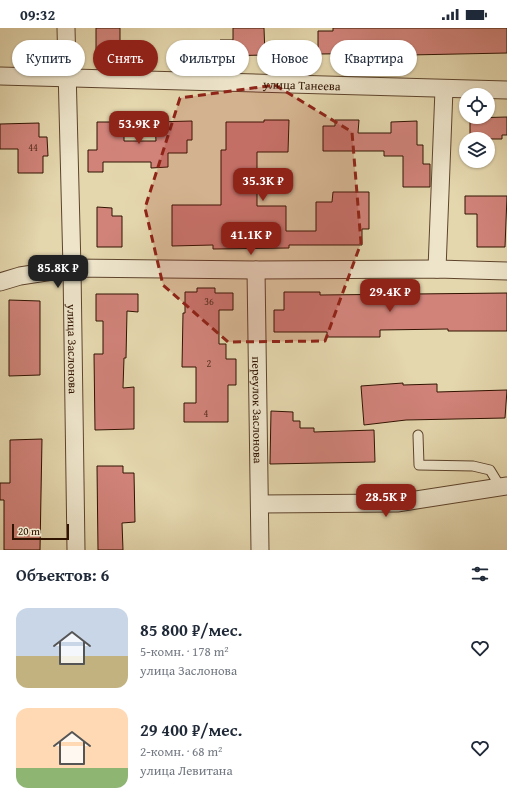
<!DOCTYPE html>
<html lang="ru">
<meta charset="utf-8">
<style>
body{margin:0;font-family:"Gentium Book Plus",serif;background:#f6f6f7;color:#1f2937;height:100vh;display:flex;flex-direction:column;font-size:15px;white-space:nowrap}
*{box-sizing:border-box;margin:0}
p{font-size:13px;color:#747a83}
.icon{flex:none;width:22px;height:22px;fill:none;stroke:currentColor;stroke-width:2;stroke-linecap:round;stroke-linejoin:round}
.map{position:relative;height:522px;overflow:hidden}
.drawer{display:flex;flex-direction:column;background:#fff;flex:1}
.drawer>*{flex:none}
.hud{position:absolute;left:12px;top:12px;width:483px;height:36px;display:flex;gap:8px}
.tools{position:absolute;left:459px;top:60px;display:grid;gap:8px}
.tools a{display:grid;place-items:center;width:36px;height:36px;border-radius:50%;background:#fff;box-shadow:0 1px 3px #0004;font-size:20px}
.scale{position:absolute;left:12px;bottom:10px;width:57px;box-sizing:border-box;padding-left:4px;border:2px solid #311301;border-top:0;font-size:11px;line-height:14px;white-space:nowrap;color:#311301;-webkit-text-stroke:3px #ede4ca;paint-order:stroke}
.price{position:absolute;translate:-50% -34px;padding:0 9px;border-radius:8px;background:#8f2418;color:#fff;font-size:13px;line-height:26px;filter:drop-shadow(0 1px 2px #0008)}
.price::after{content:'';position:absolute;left:50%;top:24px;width:12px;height:9px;margin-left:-6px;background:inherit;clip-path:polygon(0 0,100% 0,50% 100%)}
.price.active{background:#222;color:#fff}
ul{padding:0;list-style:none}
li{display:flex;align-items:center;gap:12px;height:100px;padding:0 16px}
li span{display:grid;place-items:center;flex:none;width:112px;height:80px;border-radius:12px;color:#555}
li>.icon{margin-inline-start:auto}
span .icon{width:48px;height:48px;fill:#fffc;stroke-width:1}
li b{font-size:17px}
h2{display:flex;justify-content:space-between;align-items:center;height:48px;padding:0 16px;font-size:17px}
.tag{padding:0 14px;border-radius:18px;background:#fff;box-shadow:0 1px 3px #0004;font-size:14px;line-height:36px}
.tag.active{background:#8f2418;color:#fff}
.status{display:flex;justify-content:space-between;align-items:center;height:28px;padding:0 20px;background:#fff;direction:ltr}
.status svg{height:11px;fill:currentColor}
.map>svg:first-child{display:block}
</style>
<div class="status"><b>09:32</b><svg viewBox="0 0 49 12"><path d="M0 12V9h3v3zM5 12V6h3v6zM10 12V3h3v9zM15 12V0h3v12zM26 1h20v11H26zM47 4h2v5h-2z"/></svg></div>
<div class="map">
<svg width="507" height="522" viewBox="0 0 507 522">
<rect width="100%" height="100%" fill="#e4d6ad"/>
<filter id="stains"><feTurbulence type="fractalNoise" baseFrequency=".005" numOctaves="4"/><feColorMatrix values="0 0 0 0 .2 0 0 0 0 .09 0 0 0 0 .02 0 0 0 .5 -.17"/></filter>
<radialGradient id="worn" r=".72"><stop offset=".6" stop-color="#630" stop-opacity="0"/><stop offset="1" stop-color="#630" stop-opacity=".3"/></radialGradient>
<!-- building -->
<path fill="#d1837a" stroke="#311301" d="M96,0h24v23l-24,1z
M233,0h31l1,27 -45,1v-16h13z
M333,0h174v25l-98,2v-2l-91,1v-23h15z
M507,89v18h-5v4h-32v-21z
M264,92h25l-1,32h-31v54h29v25h30v-29h16l1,-10h36v37h-7v16h-73v3l-76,1v-4l-41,1v-41h49v-55h5v-28h38z
M335,92h24l-1,13h33v-11l26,-1v24h6v19h7v23h-27v-31h-19v-5h-61v-25h12z
M192,93v19h-5v13h-19v14l-17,1v-6h-48v10h-15v-22h9v-28h27v19h32l-1,-19z
M39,95v14h8l1,19h-5v17h-25v-24h-18v-25z
M465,168h42l-2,51h-28v-33h-12z
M97,179l15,1v8h10v31h-25z
M197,260h18v5h18v17h-14v34h7v15h10v26h-8v37h-44v-19h12v-36h-14l1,-54h2v-21h12z
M284,264h36v3l187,-2v38h-59v-2l-68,1v7h-53v-5h-53v-22h10z
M96,266h42v18l-11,-1 -1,47h-2l-1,30 11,-1v42l-39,1 -1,-76h9v-33h-7z
M9,272l31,1v74l-31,1z
M403,355v2l34,-1v8l70,-2 -2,28 -99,2 -42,5 -3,-39z
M271,383l22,1v9h7v7h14v4l60,-2 1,32 -105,2z
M42,411l-2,111h-36v-50h-4v-17h10v-43z
M97,438h26v7h11l1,49 -13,1 1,27h-25z"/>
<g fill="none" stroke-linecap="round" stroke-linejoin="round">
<defs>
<path id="lane" d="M418,407l1,30 54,1 17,4 11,18"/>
<g id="street">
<path id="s1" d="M66,0l6,240 4,282"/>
<path id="s2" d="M0,48l507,14"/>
<path d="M437,241l7,-180"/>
<path id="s3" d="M256,242l4,280"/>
<path d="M0,254l20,-6 52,-8 184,2 181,-1 70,2"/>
<path d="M260,476l137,-1 110,-17"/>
</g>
</defs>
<!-- lane casing -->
<use href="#lane" stroke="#5e442c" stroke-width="11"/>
<!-- street casing -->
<use href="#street" stroke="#5e442c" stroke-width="19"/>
<!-- lane -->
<use href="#lane" stroke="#ede4ca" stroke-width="9"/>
<!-- street -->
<use href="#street" stroke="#ede4ca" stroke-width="17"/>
</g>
<!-- marked area -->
<path fill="#8f2418" fill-opacity="0.2" stroke="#8f2418" stroke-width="3" stroke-dasharray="8 5" stroke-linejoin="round" d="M275,57l77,47 9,111 -36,98 -97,1 -65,-57 -18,-77 35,-110z"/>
<g text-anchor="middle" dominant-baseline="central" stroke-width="4" stroke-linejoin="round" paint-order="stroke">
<!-- number labels -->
<g font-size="10" fill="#592f1f">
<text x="33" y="119">44</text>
<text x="209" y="273">36</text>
<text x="209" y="335">2</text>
<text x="206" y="385">4</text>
</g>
<!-- street labels -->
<g font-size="12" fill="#311301" stroke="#ede4ca">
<text stroke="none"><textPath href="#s2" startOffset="302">улица Танеева</textPath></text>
<text stroke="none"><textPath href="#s1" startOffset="321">улица Заслонова</textPath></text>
<text stroke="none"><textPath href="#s3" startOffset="140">переулок Заслонова</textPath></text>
</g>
</g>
<rect width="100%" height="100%" filter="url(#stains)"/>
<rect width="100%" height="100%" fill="url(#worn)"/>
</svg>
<div class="tools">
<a><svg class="icon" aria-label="locate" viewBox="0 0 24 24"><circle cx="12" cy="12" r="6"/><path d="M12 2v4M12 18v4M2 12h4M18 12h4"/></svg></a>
<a><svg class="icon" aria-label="layers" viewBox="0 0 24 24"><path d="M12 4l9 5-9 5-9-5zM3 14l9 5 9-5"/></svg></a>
</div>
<div class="scale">20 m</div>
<b class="price" style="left:139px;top:117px">53.9K ₽</b>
<b class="price" style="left:263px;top:174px">35.3K ₽</b>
<b class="price" style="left:251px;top:228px">41.1K ₽</b>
<b class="price active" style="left:58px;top:261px">85.8K ₽</b>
<b class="price" style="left:390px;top:285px">29.4K ₽</b>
<b class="price" style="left:386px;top:490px">28.5K ₽</b>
<div class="hud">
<a class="tag">Купить</a>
<a class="tag active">Снять</a>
<a class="tag">Фильтры</a>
<a class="tag">Новое</a>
<a class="tag">Квартира</a>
</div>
</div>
<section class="drawer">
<h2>Объектов: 6<svg class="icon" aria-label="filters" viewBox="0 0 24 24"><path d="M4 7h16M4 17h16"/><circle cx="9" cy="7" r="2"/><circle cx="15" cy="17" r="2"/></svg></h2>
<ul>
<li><span style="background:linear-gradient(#c9d6e8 60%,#c2b280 0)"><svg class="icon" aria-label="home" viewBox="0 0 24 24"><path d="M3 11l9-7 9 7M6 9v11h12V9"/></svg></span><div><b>85 800 ₽/мес.</b><p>5-комн. · 178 m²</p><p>улица Заслонова</p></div><svg class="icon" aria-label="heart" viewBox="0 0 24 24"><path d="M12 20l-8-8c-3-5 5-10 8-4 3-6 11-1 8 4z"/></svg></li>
<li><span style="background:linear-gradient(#ffd9b3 75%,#8fb573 0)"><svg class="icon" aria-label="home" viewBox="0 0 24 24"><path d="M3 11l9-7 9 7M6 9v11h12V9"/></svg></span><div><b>29 400 ₽/мес.</b><p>2-комн. · 68 m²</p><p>улица Левитана</p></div><svg class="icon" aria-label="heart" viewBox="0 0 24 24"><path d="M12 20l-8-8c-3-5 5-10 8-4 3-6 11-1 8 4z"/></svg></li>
</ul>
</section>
